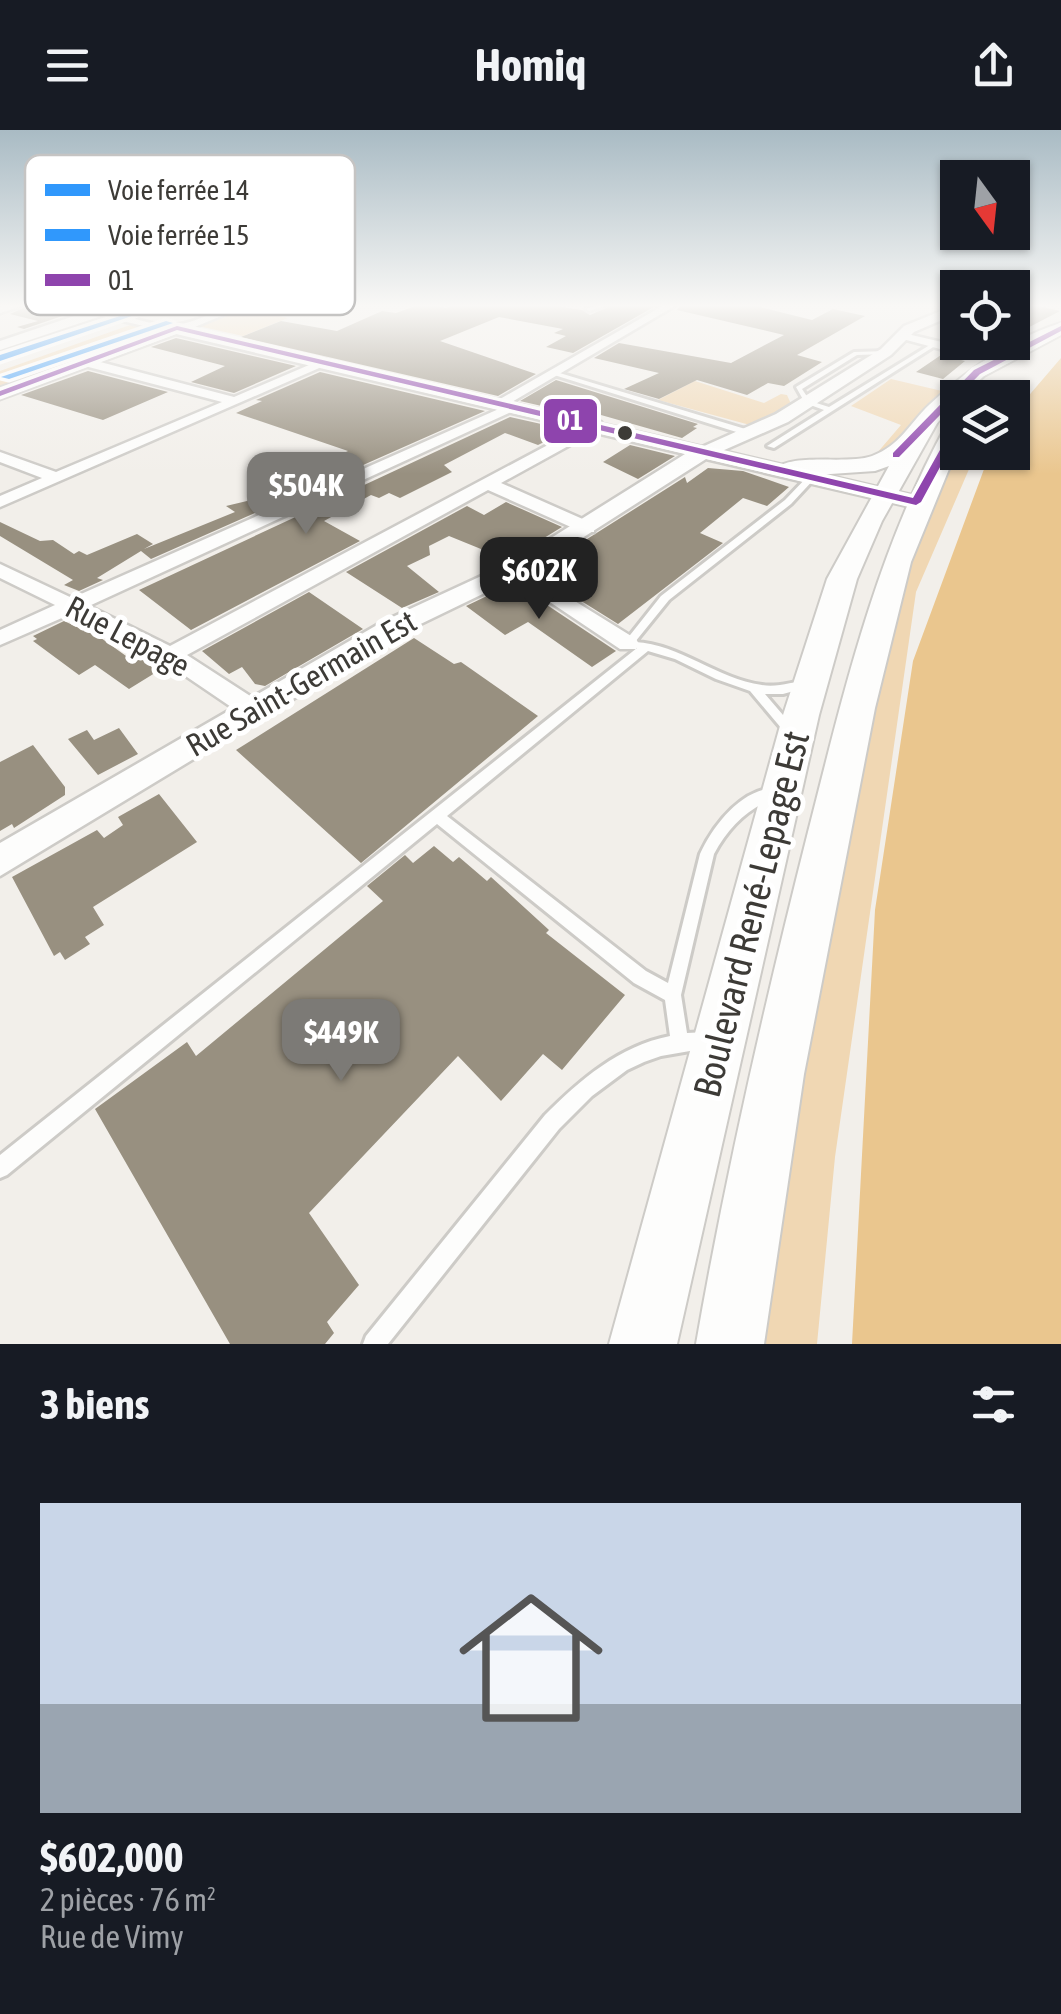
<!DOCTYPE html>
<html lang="fr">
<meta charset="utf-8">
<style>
body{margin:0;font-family:"Asap Condensed",sans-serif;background:#20242c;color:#f1f3f6;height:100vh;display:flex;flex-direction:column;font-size:38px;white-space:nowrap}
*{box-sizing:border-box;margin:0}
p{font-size:32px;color:#9ea1a6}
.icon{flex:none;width:55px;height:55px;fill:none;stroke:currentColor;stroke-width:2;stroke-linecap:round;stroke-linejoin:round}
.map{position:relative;height:1214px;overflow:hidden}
.drawer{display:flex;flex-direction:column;background:#171b24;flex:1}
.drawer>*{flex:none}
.needle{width:65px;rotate:165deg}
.controls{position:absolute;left:940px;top:30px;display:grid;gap:20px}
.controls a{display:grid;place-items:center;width:90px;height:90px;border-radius:0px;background:#171b24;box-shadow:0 2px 8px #0004;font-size:50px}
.price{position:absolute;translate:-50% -85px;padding:0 22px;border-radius:20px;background:#7c7a76;color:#fff;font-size:32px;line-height:65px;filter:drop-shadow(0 2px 5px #0008)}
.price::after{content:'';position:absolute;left:50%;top:60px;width:30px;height:22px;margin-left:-15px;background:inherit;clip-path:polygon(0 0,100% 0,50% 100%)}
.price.on{background:#222;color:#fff}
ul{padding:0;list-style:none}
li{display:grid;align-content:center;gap:20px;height:530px;padding:0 40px}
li+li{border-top:2px solid #363941}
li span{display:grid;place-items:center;height:310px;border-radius:0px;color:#555}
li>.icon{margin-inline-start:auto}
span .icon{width:180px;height:180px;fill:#fffc;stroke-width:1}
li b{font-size:42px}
h2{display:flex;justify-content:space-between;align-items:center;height:120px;padding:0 40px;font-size:42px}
header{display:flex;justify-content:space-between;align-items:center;height:130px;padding:0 40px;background:#171b24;font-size:45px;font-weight:700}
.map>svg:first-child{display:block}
</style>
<header><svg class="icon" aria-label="menu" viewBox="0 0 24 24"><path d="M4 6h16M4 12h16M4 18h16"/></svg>Homiq<svg class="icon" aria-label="share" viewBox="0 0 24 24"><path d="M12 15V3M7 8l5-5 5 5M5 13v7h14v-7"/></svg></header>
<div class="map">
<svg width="1061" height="1214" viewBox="0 0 1061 1214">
<rect width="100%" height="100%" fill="#f2efea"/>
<!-- green -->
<path fill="#f0d7b3" d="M242,178l46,10 -45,18 -45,-10z
M130,195l25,6 -155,57v-17z
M891,249l51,12 -58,63 -21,4 14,-5 24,-28 -50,-19z
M695,251l69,22 17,-9 6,1 4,9 -41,21 -92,-25z
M957,316l1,6 18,1 -60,139 -81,565 -18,187h-57l49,-323 85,-436z"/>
<!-- water -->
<path fill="#eac68e" d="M1061,228v986h-209l23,-434 38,-249 77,-208 22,-1 1,-38z"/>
<!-- building -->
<path fill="#989080" d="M32,174h25l17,8 -50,17 -7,-2 21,-6 -28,-7z
M421,174l26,4 7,-4h87l41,6 8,5 25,-11h44l-86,49 -27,-6 20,-11 -12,-3 9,-4 -64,-12 -59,24 96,33 -38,22 -257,-59 40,-16 56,10 45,-20 14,2z
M681,174h75l-4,1 60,15 21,-11 32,7 -68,39 25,7 -38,24 -16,-3 -21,12 -50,-15 -38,19 -35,-10 35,-16 -65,-15 25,-15 112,20 53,-28 -107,-25z
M1012,174h17l31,7 -48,25z
M176,208l120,28 -62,27 -43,-11 34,-16 -74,-19z
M941,225l24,6 -22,18 -27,-7z
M88,241l80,21 -65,28 -82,-25z
M320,242l165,39 -334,148 -10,-8 -44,27 6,2 -24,11 -15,-6 9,-5 -73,-44v-14l40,19 13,-1 21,14 5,-3 8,4 50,-21 16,10 -9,5 91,-37 -9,-6 21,-5 42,-24 5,1 54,-27 -112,-38 26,-12 -6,-1z
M556,250l142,44 -5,3 4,1 -15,10 -81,-23 -7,3 -74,-17z
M510,287l58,13 -30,15 -33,-12 -61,32 8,7 -52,26 -11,-5 -10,5 -8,-3 -47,26 36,20 -169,89 -52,-40z
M630,315l45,11 -37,23 -35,-17z
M708,338l35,3 46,16 -22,19 -24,-8 -43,35 23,10 -105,81 -83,-52 150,-95 2,6z
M506,372l56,25 -54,33 -59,-24 -20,10 1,9 -23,11 32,26 -37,16 -56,-36 121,-66 17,9z
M514,453l102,68 -24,16 -64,-45 -23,13 -39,-29z
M309,462l54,37 -98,57 -10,-2 -13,-17 -13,7 -27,-23z
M64,491l37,17 32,23 10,-6 20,13 -34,21 -34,-24 -16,10 -46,-34 4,-2 -4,-3z
M414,508l40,26 7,-2 77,54 -177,147 -125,-113z
M119,598l19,26 -40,21 -30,-36 19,-9 7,10z
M33,615l32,42v8l-51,33 -2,-4 -12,7v-69z
M159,664l38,48 -104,65 11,18 -19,12 5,7 -25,16 -5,-8 -6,4 -42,-79 85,-47 7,8 19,-13 -5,-8z
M434,716l19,16 6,-5 28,24 4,-4 58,53 -3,3 79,62 -63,75 -19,-16 -42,47 -43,-45 -149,157 50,72 -32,37 7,11 -9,11h-95l-135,-235 92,-67 9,14 187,-155 -16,-15 38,-31 8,8z"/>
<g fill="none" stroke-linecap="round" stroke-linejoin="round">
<defs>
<path id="service" d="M603,174h8l-22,7 -3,-2z
M933,213l5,1 -164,104 -7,-2 57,-36 -19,-7 -9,-16 58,-35 34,-1 -2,3 -29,1 -55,34 8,12 19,6z
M553,241l199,60 1,2 -7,2 -195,-61z
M810,344l7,2 -26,28 -122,96 -34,42c45,2 82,37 127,43 16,3 31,-4 46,-4l2,3 -2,3 -25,7h-18l30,35 2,3 -2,3h-8l-37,-44 -34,-12 -41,-20 -27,-8 -201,165 199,155 22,12 32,-129c14,-30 44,-69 81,-66l2,4 -2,4c-30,9 -52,30 -67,58l-33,141 6,38 20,-1 6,3 3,6 -3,6 -52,9 -17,6 -17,8 -35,26 -33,33 -171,215h-25l3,-8 179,-221c35,-35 74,-69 125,-79l-5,-36 -31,-17 -197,-159 -430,351 -7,3v-23l637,-507 -4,-3 -9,2 -1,-3 38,-48 124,-96z"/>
<path id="minor" d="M12,174h16l-28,9v-6z
M666,174h12l-173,102 -12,-3z
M903,203l56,13 2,3 -6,4 -56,-15z
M85,228l149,39 89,-38 10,3 -333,145v-11l42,-18 -42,-16v-10l56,20 166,-70 -141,-37v-6z
M512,273l12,3 -435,200 81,40 421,-224h10v6l-100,55 93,41v8h-12l-94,-42 -301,165 74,48 3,6 -3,6h-18l-81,-55 -91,-46 -71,31v-15l55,-25 -55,-27v-14l72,34z
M515,434l121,75 3,5 -3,5h-16l-112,-75 -3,-4z"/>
<path id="tertiary" d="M61,174c37,-2 86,24 114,21 27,-3 48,-21 75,-21l-60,25 512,118 74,-33 105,-65 23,-23 54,-22v9l-44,19 -23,23 -103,67 -66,29 201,47 3,4 -3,4 -7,2 -210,-49 -174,111 -130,63 -402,243v-33l384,-222 132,-61 169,-106 -509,-120 -176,65v-11l161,-58 -60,-14 -101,34v-9l86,-29z"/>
<path id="primary" d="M1061,193v12l-77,41 -44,42 -58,103 -25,58 -38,136 -142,629h-68l174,-629 44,-136 62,-113 -14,5 -89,6 -12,-7c17,-18 74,-5 98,-14 29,-11 37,-32 57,-51 37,-34 83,-67 132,-82z
M958,288v29l-47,115 -36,146 -71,366 -40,270h-68c30,-172 69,-342 112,-512 36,-141 68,-280 139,-408z"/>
</defs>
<!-- service casing -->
<use href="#service" stroke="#cdcbc7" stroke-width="6"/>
<!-- minor casing -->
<use href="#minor" stroke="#cdcbc7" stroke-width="5"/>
<!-- tertiary casing -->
<use href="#tertiary" stroke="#cdcbc7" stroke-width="5"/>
<!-- primary casing -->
<use href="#primary" stroke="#cdcbc7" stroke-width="4"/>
<!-- service -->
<use href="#service" fill="#fdfdfc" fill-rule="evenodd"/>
<!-- minor -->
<use href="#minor" fill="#fdfdfc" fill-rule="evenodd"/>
<!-- tertiary -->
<use href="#tertiary" fill="#fdfdfc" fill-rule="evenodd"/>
<!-- primary -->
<use href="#primary" fill="#fdfdfc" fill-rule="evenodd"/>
<defs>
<path id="bus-1" d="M177,196l736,172 41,-73 4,-2v11l-37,68 -5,3 -739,-175 -177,66v-5z
M1061,196v5l-81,43 -81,83h-6v-4l81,-83z"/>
</defs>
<!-- bus-1 casing -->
<use href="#bus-1" stroke="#fff" stroke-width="7"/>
<!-- bus-1 -->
<use href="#bus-1" fill="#8e44ad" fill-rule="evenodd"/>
<defs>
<path id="rail-1" d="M157,174h10l-167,57v-6z"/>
<path id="rail-2" d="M166,191l7,2 -164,56 -8,-2z"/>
</defs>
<!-- rail-1 casing -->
<use href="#rail-1" stroke="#fff" stroke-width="7"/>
<!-- rail-2 casing -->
<use href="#rail-2" stroke="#fff" stroke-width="7"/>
<!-- rail-1 -->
<use href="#rail-1" fill="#3098fc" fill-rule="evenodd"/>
<!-- rail-2 -->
<use href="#rail-2" fill="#3098fc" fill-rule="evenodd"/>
</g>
<!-- sky -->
<linearGradient id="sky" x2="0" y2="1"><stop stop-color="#a9bbc4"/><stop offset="0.51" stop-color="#f9f8f6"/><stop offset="1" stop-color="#f9f8f6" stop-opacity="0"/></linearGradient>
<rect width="1061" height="344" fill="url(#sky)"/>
<!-- markers -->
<circle fill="#3d3b37" stroke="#fff" stroke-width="4" cx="625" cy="303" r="9"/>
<g text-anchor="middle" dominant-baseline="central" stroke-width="10" stroke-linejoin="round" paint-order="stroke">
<!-- street labels -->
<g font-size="32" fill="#3d3b37" stroke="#fff">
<text transform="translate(128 506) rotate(28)">Rue Lepage</text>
<text transform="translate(301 553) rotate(-30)">Rue Saint-Germain Est</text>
</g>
<!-- near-street labels -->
<g font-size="38" fill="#3d3b37" stroke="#fff">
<text transform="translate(751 784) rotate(-76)">Boulevard René-Lepage Est</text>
</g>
</g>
<!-- legend -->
<rect x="25" y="25" width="330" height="160" rx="15" fill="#fff" stroke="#c5c4c3" stroke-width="2.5"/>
<rect x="45" y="54" width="45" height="12" fill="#3098fc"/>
<rect x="45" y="99" width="45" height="12" fill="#3098fc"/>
<rect x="45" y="144" width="45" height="12" fill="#8e44ad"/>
<g font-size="28" fill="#3d3b37">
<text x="108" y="70">Voie ferrée 14</text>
<text x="108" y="115">Voie ferrée 15</text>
<text x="108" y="160">01</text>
</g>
<rect stroke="#fff" stroke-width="4" x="542" y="267" width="57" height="48" rx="10" fill="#8e44ad"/>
<g font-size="28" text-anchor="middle" font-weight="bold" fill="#fff">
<text x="570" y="300">01</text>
</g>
</svg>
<div class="controls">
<a><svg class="needle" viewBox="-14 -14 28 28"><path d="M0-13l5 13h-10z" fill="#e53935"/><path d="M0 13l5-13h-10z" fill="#9ea1a6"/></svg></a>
<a><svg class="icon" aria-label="locate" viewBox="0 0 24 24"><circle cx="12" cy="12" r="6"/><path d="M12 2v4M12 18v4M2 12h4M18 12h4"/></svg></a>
<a><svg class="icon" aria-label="layers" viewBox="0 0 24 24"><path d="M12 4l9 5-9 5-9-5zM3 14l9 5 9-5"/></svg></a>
</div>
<b class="price" style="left:306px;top:407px">$504K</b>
<b class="price on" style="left:539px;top:492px">$602K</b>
<b class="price" style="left:341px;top:954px">$449K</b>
</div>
<section class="drawer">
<h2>3 biens<svg class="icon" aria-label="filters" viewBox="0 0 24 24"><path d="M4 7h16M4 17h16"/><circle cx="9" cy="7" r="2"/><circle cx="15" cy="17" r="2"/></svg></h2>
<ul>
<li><span style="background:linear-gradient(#c9d6e8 65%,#9aa5b1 0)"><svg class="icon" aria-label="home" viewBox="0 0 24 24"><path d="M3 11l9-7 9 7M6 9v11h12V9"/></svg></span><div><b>$602,000</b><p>2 pièces · 76 m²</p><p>Rue de Vimy</p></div></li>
</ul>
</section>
